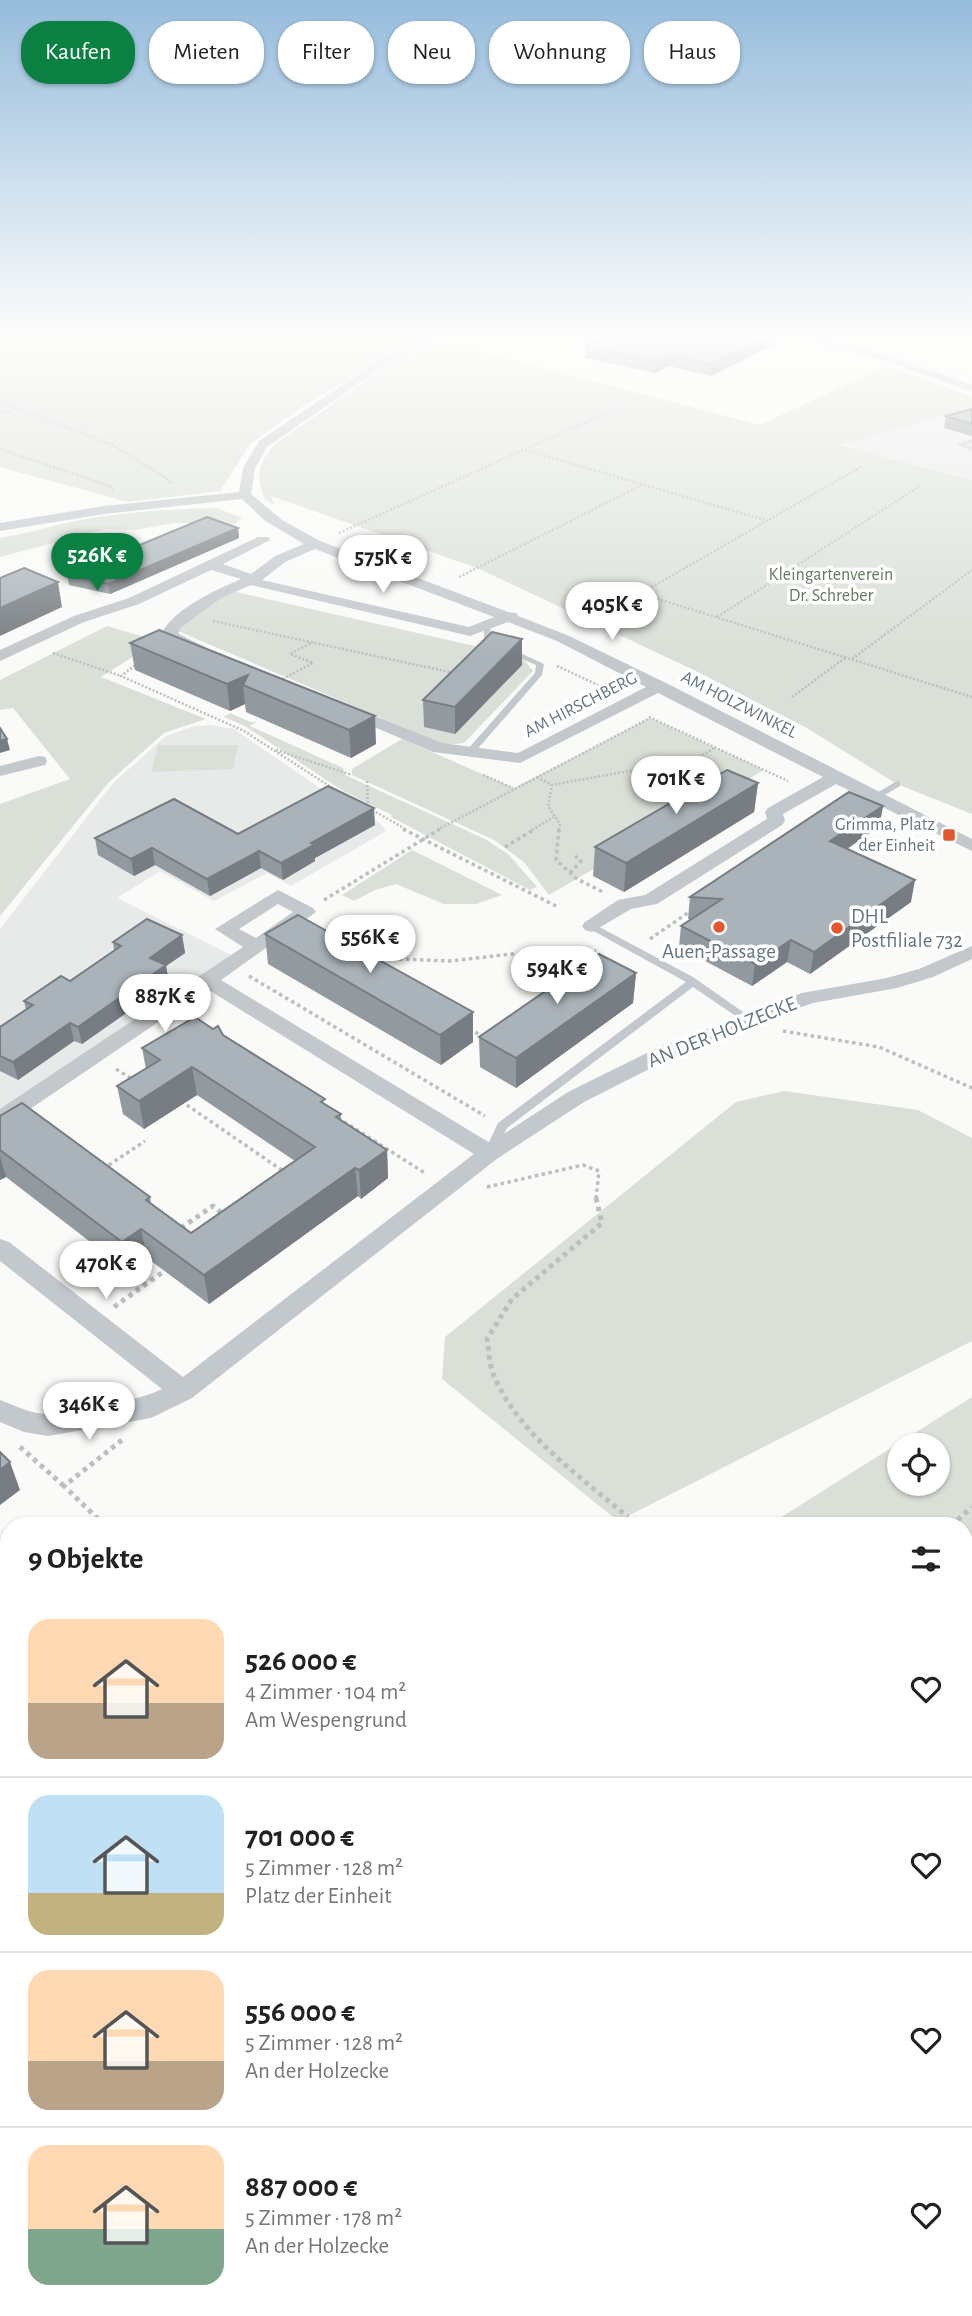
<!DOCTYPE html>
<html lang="de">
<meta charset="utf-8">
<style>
body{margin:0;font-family:"Alegreya Sans",sans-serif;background:#f2f2f2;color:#222;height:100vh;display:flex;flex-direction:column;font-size:26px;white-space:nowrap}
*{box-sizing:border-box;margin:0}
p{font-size:23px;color:#767676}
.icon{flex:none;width:38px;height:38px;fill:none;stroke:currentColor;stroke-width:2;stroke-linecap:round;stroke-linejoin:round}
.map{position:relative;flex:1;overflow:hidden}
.details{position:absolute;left:0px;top:1517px;width:973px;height:800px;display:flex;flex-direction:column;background:#fff;border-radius:28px 28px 0 0;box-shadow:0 2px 5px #0004}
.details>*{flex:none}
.guide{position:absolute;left:21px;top:21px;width:931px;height:63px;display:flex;gap:14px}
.buttons{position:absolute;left:887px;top:1433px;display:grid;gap:14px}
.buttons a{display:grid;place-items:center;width:63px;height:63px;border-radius:50%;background:#fff;box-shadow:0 2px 5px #0004;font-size:35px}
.price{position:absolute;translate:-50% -60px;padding:0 16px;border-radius:24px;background:#fff;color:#222;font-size:23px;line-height:46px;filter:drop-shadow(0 2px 4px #0008)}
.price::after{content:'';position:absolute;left:50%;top:42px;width:21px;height:16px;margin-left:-10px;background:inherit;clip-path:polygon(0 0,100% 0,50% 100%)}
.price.on{background:#0b8043;color:#fff}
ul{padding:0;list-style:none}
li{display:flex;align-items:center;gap:21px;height:175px;padding:0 28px}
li+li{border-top:2px solid #e0e0e0}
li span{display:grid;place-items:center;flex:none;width:196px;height:140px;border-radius:21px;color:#555}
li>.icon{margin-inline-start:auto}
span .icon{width:84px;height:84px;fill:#fffc;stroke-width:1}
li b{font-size:30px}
h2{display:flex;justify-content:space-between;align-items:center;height:84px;padding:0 28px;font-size:30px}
.tag{padding:0 24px;border-radius:28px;background:#fff;box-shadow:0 2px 5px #0004;font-size:24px;line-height:63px}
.tag.on{background:#0b8043;color:#fff}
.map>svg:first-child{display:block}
</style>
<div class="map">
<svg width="972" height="2316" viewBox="0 0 972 2316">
<rect width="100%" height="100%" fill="#fafaf8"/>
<!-- built -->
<path fill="#e8e9e9" d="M972,408v72l-134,-35z
M210,725l24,4 99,68 48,27 5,7 -95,55 -24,-13 -53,28 -54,-30 -43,27 116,58 -233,156v-183l114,-147 52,-46 28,-10z"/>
<!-- green -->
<path fill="#dadfd7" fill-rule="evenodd" d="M0,334h434l-37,16 -94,56 -53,38 -30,47 -92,11 -128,-35z
M448,343l312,82 126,-59 86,30v12l-133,37 133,35v334l-75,-30 -92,-57 -107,-55 -221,-104 -206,-72 4,10 -11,-8c-8,-23 -6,-34 10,-53l117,-82 23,-11z
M217,508l25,10 -7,6 -60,-1 -40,7 -29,-1 -106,28v-19c26,-4 50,-12 75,-17 46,-9 94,-12 142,-13z
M232,591l278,63 15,7 8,10 -69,72 -19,2 -267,-114 2,-6 35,-26z
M107,626l51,15 -57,36 105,42 -42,14 -56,50 -108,133v-112l70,-25 -57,-71 -13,2v-30z
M230,713l20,9h7l-7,4 93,42 2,7 140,64 23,15 29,33 -7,3 -139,-73 1,-2 -49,-24 -98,-65 -21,-9z
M650,718l114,52 -215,125 -25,-33 -30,-22 -142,-65v-6l50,-30 112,49z
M158,745h80l-5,24 -82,3z
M412,850l90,45 -26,9h-32l-48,-20 -21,6 -21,11 -12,-6z
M784,1091l134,19 54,28v203l-354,180 -176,-142 3,-42 291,-235z
M972,1397v919h-54l-11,-8h57v-782h-197zM900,1446h38v38h-38z
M0,1803l9,11v352l-9,9z
M9,2296v12h193l70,8h-272v-19z"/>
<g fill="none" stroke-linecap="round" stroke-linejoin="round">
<!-- path-far3 -->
<path stroke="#bbbfc2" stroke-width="2.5" stroke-dasharray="2 2" stroke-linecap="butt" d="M0,402l111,42 57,35 3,5
M0,413l16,-3
M0,449l110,37 3,5
M525,450l243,71
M339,533l280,-126
M119,546l14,5
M459,577l183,-92
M642,594l330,103
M717,617l203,-131
M213,621l241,52
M582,627l279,-160
M53,653l68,23
M852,659l120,-89
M138,663l-17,13 123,55 90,58
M557,666l52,24
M279,681l34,-18 -23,-9 23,-12
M792,697l53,-39
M649,717l139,64
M276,750l76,25
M669,769l19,-6 27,-15
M483,775l30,13
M537,777l15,8
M367,781l1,26
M369,808l38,22
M437,830l213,-112
M532,830l22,-13
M559,830l1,-6 -12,-18 4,-21 77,-14 36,-1 43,14"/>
<!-- path-far2 -->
<path stroke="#bbbfc2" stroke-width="3.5" stroke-dasharray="3.5 3.5" stroke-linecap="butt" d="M403,829l153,77
M559,829l-3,31 21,19 26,13
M505,847l30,-18
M570,873l11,-12 -6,-5
M324,900l116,-71
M650,939l42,-29
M371,958l79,3 71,-8 75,-2
M249,976l236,140
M469,1029l17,9
M783,1031l96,16 93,41
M116,1069l19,12
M181,1101l105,72
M338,1118l87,55
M103,1169l42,-28
M487,1187l96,-22 16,6 -3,28"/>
<!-- path-far1 -->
<path stroke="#bbbfc2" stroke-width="5" stroke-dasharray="4.5 4.5" stroke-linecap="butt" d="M596,1198l6,25 -90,76 -25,40c2,12 2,26 7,37 25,59 87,101 134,141
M181,1228l32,-22 11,9
M114,1307l53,-38
M20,1447l44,39
M90,1526l7,-8 -33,-32 58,-46
M951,1526l21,-19
M0,1626l9,-12"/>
<!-- path -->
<path stroke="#bbbfc2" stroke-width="7" stroke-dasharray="5 5" stroke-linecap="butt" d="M0,1857l9,40
M6,1928l3,-14
M964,2181l8,5"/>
<!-- lane -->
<path fill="#c3c8cc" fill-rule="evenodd" d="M972,439v4l-6,1 6,3v4l-16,-7z
M483,625l7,2 2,13 52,24 -2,11 -69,79h-6v-4l68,-77 1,-8 -51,-22z
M897,781l3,1v4l-22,13 -3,1 -5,-3z
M592,923l101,54 60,42 -2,2h-8l-50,-34 -186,141 -13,28h-8l-2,-3 14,-30 188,-141 -98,-54v-4z"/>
<!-- street -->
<path fill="#c3c8cc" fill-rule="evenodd" d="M436,334h12l-61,30 -120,83 -12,21 -4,26 31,26 38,21 188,71 8,1 2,3 49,19 99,48 306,156v12l-136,-67 -53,30 2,7 -3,4 -125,79 -26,5 -39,23 -7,-2 -3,-4 3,-4 33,-22 27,-5 122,-76 -2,-7 3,-4 55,-31 -165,-84 -138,70 -87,-11 -92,-39 -2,-3 2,-3h12l89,36 76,10 128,-66 -89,-46 -49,-19 -38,14 -219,-51 -30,13 -42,31v5l28,14 -3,3c-14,3 -35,-8 -41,-20 14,-24 53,-41 78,-52l-30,-9 -72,34 -55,18 -84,39v-11l74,-34 55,-18 129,-61h10l2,3 -47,24 28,10 24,-18 29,-12 -40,-24 -22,-21 -138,15 -104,17v-8l104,-17 135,-14 4,-24 16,-27 120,-81zM315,549l179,68 -25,10 -207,-47 23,-18z
M786,334h16l86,21 84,30v7l-92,-33z
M39,756l6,1 2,4 -2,4 -45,11v-10z
M278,890l35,18 3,4 -95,68 269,163 78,-51 89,-44 145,-55 85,-15 32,-9 53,-23v13l-39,18 -36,11 -84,15 -59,21 -83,34 -87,44 -86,56 -306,240 -41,20 -103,18 -24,-4 -24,-10v-22c16,6 31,14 48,14 25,0 93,-14 114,-25l-162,-128v-22l9,3 174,135 291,-223 -267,-165 -199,135 -8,2v-17l243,-162 -28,-18zM278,904l15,8 -37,26 -17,-9z"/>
</g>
<!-- wall -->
<path fill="#929a9f" d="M611,333h165l-1,11 -64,32 -42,-10 -14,7 -70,-15v-12z
M972,409v27l-28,-8 2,-12z
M238,528l1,10 -129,56 -41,-9 -2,-10z
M159,630l217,114 -25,14 -105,-46 -1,-8 -15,7 -95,-41 -5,-27z
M522,639v26l-67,69 -31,-7 -1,-27z
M758,783l-4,29 -130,80 -31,-16 2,-29z
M883,806l-4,21 -32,22 64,53 -101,72 -23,-12 -35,24 -73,-39 2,-21 10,-7h-3l2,-22z
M375,825l-60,33v3l-32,19 -22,-12 -51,28 -55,-31 -21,11 -36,-21 -3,-17 143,-4z
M265,934l208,78v30l-32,23 -173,-101z
M182,935l3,18 -19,13 3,17 -87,61 -8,-3 -56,39 -18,-9v-44l26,-17 -2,-9 46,-20 44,-31 -1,-8z
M636,973l-3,30 -117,85 -36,-21 -1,-30z
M223,1035l118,79v6l46,30 1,28 -27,21 -3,-3 -149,108 -62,-46 -19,13 -122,-94 -6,3v-64l150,81 1,6 40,30 104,-72 -98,-66 -53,34 -21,-15 -6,-28 29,-17 -4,-21z"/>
<!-- shaded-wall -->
<path fill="#777d82" d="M773,333h3l-1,11 -64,32 1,-12z
M670,354l-1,12 -14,7 1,-12z
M238,528l1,10 -129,56 -2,-10z
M58,582l4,25 -62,29v-28z
M522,639v26l-67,69v-27z
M248,675l-5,10 2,19 -15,7 -3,-27z
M375,716l1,28 -25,14 -2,-28z
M7,739l3,11 -10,3v-12z
M758,783l-4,29 -130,80 2,-29z
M883,806l-4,21 -52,35 3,-21z
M374,808l1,17 -60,33v3l-32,19 -2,-17 30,-20z
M152,848l3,17 -21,11 -3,-17z
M259,851l2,17 -51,28 -3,-17z
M915,880l-4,22 -101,72 4,-22z
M182,935l3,18 -19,13 3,17 -87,61 -4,-17 72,-69z
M791,940l-4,22 -35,24 3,-22z
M636,973l-3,30 -117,85v-30z
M473,1012v30l-32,23 -1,-30z
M70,1023l4,18 -56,39 -5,-18z
M192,1067l5,28 -53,34 -5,-28z
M387,1150l1,28 -27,21 -2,-29z
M0,1156l6,21 -6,3z
M355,1168l3,28 -149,108 -5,-29z
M141,1229l6,29 -19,13 -6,-29z
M10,1462l10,28 -20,15v-35z"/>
<!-- building -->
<path fill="#aab3b9" stroke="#777d82" stroke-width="2" d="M611,333h162l-61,31 -42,-10 -14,7 -71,-15z
M972,409v15l-26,-8z
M207,517l31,11 -130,56 -41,-9z
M24,568l34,14 -58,26v-30z
M159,630l216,86 -26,14 -106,-45 5,-10 -21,9 -97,-41z
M492,632l30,7 -67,68 -32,-7z
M0,728l7,11 -7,2z
M727,770l31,13 -132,80 -31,-16z
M328,786l46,22 -63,35 3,2 -33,18 -22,-12 -52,28 -55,-31 -21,11 -36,-21 79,-39 64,35z
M849,792l34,14 -53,35 85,39 -101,72 -23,-12 -36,24 -74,-38 41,-27 -32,-2z
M298,915l175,97 -33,23 -175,-101z
M147,919l35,16 -32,23 16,7 -88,62 -8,-4 -57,39 -13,-6v-29l33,-22 -9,-4 37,-25 9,5 51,-35 -8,-4z
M599,954l37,19 -120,85 -37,-21z
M195,1017l18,12 5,-3 5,9 102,64 -4,3 20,12 -5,3 51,33 -28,20 -4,-2 -151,107 -63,-46 -19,13 -122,-92v-34l22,-13 128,94 -4,3 45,33 124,-86 -123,-80 -53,34 -22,-15 43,-26 -18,-12z
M0,1452l10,10 -10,8z"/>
<!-- sky -->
<linearGradient id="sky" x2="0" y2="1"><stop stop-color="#96bcdc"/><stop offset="0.51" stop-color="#fdfdfc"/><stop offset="1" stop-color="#fdfdfc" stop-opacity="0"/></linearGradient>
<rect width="972" height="658" fill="url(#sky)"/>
<!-- markers -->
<g fill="#e4572e" stroke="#fff" stroke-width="2.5">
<rect x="942" y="828" width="14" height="14" rx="3.5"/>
<circle cx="719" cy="927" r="7"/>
<circle cx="837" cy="928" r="7"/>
</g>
<g text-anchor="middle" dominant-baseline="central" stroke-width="7" stroke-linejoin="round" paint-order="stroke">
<!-- far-park labels -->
<g font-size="18" fill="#687a64" stroke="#fff">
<text x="831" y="575">Kleingartenverein<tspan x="831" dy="21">Dr. Schreber</tspan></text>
</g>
<!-- far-street labels -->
<g font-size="18" fill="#657683" stroke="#fff">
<text transform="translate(581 705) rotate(-27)">AM HIRSCHBERG</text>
<text transform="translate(739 705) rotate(27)">AM HOLZWINKEL</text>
</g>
<!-- far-poi labels -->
<g font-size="18" fill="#657683" stroke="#fff" text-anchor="end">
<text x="935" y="825">Grimma, Platz<tspan x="935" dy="21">der Einheit</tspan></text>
</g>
<!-- poi labels -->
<g font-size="21" fill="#657683" stroke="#fff" text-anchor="start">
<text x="851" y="916">DHL<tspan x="851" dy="24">Postfiliale 732</tspan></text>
<text x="719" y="951" text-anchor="middle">Auen-Passage</text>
</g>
<!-- street labels -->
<g font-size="21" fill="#657683" stroke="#fff">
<text transform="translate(722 1032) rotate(-22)">AN DER HOLZECKE</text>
</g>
</g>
</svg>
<div class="buttons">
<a><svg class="icon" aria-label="locate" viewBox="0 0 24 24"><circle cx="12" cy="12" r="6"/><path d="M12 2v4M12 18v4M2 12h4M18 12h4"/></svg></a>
</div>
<b class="price on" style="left:97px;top:593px">526K €</b>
<b class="price" style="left:383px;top:595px">575K €</b>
<b class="price" style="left:612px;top:642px">405K €</b>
<b class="price" style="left:676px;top:816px">701K €</b>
<b class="price" style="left:370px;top:975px">556K €</b>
<b class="price" style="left:557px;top:1006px">594K €</b>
<b class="price" style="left:165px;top:1034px">887K €</b>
<b class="price" style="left:106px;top:1301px">470K €</b>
<b class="price" style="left:89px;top:1442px">346K €</b>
<div class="guide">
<a class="tag on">Kaufen</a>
<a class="tag">Mieten</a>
<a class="tag">Filter</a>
<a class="tag">Neu</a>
<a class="tag">Wohnung</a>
<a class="tag">Haus</a>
</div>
<section class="details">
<h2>9 Objekte<svg class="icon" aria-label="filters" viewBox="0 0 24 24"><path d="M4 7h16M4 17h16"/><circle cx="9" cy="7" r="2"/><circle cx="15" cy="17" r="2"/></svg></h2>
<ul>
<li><span style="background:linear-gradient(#ffd9b3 60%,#b9a48a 0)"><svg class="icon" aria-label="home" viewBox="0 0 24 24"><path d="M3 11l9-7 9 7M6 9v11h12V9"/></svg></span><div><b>526 000 €</b><p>4 Zimmer · 104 m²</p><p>Am Wespengrund</p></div><svg class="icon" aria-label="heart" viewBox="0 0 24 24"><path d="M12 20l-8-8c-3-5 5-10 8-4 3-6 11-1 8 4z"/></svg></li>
<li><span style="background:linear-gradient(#bfe0f5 70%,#c2b280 0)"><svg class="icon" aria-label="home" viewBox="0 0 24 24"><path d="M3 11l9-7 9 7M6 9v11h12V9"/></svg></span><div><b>701 000 €</b><p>5 Zimmer · 128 m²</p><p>Platz der Einheit</p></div><svg class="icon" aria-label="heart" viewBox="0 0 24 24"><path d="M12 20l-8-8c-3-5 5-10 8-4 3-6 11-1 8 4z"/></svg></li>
<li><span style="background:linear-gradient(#ffd9b3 65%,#b9a48a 0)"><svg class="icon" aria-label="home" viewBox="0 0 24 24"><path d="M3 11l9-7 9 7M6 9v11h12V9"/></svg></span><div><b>556 000 €</b><p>5 Zimmer · 128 m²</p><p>An der Holzecke</p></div><svg class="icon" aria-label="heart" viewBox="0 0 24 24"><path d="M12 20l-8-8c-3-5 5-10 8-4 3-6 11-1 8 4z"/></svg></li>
<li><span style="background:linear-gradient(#ffd9b3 60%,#7fa58c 0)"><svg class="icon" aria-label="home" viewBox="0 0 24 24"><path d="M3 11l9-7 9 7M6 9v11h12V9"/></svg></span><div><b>887 000 €</b><p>5 Zimmer · 178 m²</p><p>An der Holzecke</p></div><svg class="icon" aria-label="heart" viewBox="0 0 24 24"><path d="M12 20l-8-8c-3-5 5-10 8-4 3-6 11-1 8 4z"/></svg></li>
</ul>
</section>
</div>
